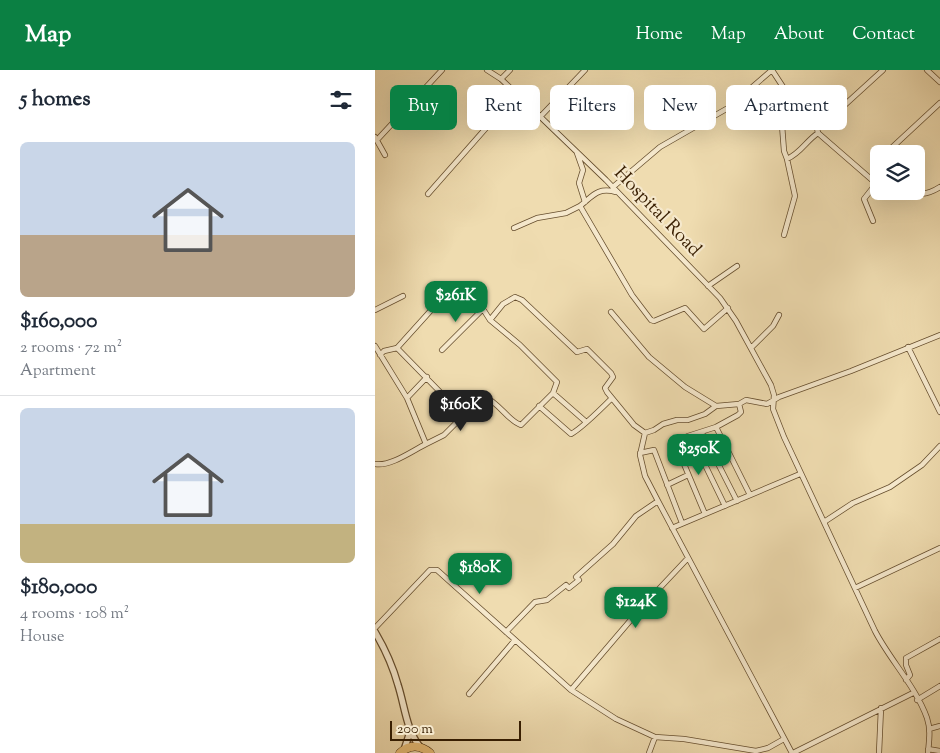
<!DOCTYPE html>
<meta charset="utf-8">
<style>
body{margin:0;font-family:"Sorts Mill Goudy",serif;background:#f2f2f3;color:#1f2937;height:100vh;display:flex;flex-direction:column;font-size:19px;white-space:nowrap}
*{box-sizing:border-box;margin:0}
p{font-size:16px;color:#747a83}
.icon{flex:none;width:28px;height:28px;fill:none;stroke:currentColor;stroke-width:2;stroke-linecap:round;stroke-linejoin:round}
.map{position:relative;flex:1;overflow:hidden}
.panel{display:flex;flex-direction:column;background:#fff;width:375px}
.panel>*{flex:none}
.hud{position:absolute;left:15px;top:15px;width:475px;height:45px;display:flex;gap:10px}
.fabs{position:absolute;left:495px;top:75px;display:grid;gap:10px}
.fabs a{display:grid;place-items:center;width:55px;height:55px;border-radius:8px;background:#fff;box-shadow:0 5px 20px #0002;font-size:25px}
.scale{position:absolute;left:15px;bottom:12px;width:131px;box-sizing:border-box;padding-left:5px;border:2px solid #391f02;border-top:0;font-size:14px;line-height:18px;white-space:nowrap;color:#391f02;-webkit-text-stroke:4px #f5e8cc;paint-order:stroke}
.price{position:absolute;translate:-50% -42px;padding:0 11px;border-radius:10px;background:#0b8043;color:#fff;font-size:16px;line-height:32px;filter:drop-shadow(0 1px 2px #0008)}
.price::after{content:'';position:absolute;left:50%;top:30px;width:15px;height:11px;margin-left:-8px;background:inherit;clip-path:polygon(0 0,100% 0,50% 100%)}
.price.current{background:#222;color:#fff}
ul{padding:0;list-style:none}
li{display:grid;align-content:center;gap:10px;height:265px;padding:0 20px}
li+li{border-top:1px solid #e0e1e3}
li span{display:grid;place-items:center;height:155px;border-radius:8px;color:#555}
li>.icon{margin-inline-start:auto}
span .icon{width:90px;height:90px;fill:#fffc;stroke-width:1}
li b{font-size:21px}
h2{display:flex;justify-content:space-between;align-items:center;height:60px;padding:0 20px;font-size:21px}
.pill{padding:0 18px;border-radius:8px;background:#fff;box-shadow:0 5px 20px #0002;font-size:18px;line-height:45px}
.pill.current{background:#0b8043;color:#fff}
header{display:flex;align-items:center;gap:30px;box-sizing:border-box;height:70px;padding:0 25px;background:#0b8043;color:#fff}
header strong{font-size:24px}
nav{display:flex;gap:28px;margin-inline-start:auto;font-size:18px}
main{display:flex;flex:1;min-height:0}
.map>svg:first-child{display:block}
</style>
<header>
<strong>Map</strong>
<nav><a>Home</a><a>Map</a><a>About</a><a>Contact</a></nav>
</header>
<main>
<section class="panel">
<h2>5 homes<svg class="icon" aria-label="filters" viewBox="0 0 24 24"><path d="M4 7h16M4 17h16"/><circle cx="9" cy="7" r="2"/><circle cx="15" cy="17" r="2"/></svg></h2>
<ul>
<li><span style="background:linear-gradient(#c9d6e8 60%,#b9a48a 0)"><svg class="icon" aria-label="home" viewBox="0 0 24 24"><path d="M3 11l9-7 9 7M6 9v11h12V9"/></svg></span><div><b>$160,000</b><p>2 rooms · 72 m²</p><p>Apartment</p></div></li>
<li><span style="background:linear-gradient(#c9d6e8 75%,#c2b280 0)"><svg class="icon" aria-label="home" viewBox="0 0 24 24"><path d="M3 11l9-7 9 7M6 9v11h12V9"/></svg></span><div><b>$180,000</b><p>4 rooms · 108 m²</p><p>House</p></div></li>
</ul>
</section>
<div class="map">
<svg width="565" height="683" viewBox="0 0 565 683">
<rect width="100%" height="100%" fill="#efdcb0"/>
<filter id="stains"><feTurbulence type="fractalNoise" baseFrequency=".004" numOctaves="4"/><feColorMatrix values="0 0 0 0 .2 0 0 0 0 .09 0 0 0 0 .02 0 0 0 .5 -.17"/></filter>
<radialGradient id="worn" r=".72"><stop offset=".6" stop-color="#630" stop-opacity="0"/><stop offset="1" stop-color="#630" stop-opacity=".3"/></radialGradient>
<g fill="none" stroke-linecap="round" stroke-linejoin="round">
<defs>
<path id="minor" d="M112,0l14,9 105,101 114,118 16,23 35,64 3,10 -1,14 11,28 91,194c15,29 41,56 52,87 4,12 2,23 1,35
M552,0l13,12
M126,9l9,-9
M165,47l45,-47
M441,53l2,10 61,53
M0,67l10,18
M2,70l65,-70
M202,83l6,17 -4,13 6,19
M510,84l55,-51
M412,89c14,-6 19,-18 31,-26
M238,117l47,-40 68,-39 44,-38 15,23 3,8c4,4 9,5 14,8 10,5 9,17 22,13l57,-52
M527,121c15,4 24,5 38,-4
M241,122c-19,-5 -23,4 -36,14l52,89 19,25 3,1 31,-13 19,21 24,-21
M53,124l88,-100
M498,151l-9,-22 11,-14 4,-13
M139,158l23,-10 29,-5 14,-7
M409,165l11,-39 -8,-37 -3,-8 -2,-26 8,-24
M333,216l29,-20
M0,240l28,-14
M236,242l38,45 36,30 31,19
M115,250l13,-16 12,-7 7,3 55,52 10,-3 24,24 2,4 -8,11 2,4 27,33 11,8 9,-3 9,-6 14,-4h11l17,-6 11,-8 23,-2 7,-4 21,4 12,-7 72,-26 89,-36
M0,276l32,52 19,46c-14,7 -36,23 -51,20
M533,277l32,65
M22,278l55,-61h4l27,22 7,11 30,25 37,37 -4,11 -32,32c-12,-3 -22,-23 -38,-29l-39,39 -18,9
M376,278l22,-22 6,-11
M67,280l41,-41
M5,285l4,-4 13,-3 47,48 17,22
M178,323l32,28
M32,328l20,-21
M164,336l32,28c10,-5 32,-27 41,-36
M341,357l34,68
M327,362l35,69
M270,363l-5,22 5,21 13,25
M316,366l34,70
M265,383l14,-3 28,73
M292,415l21,-10
M330,444l-29,-69 12,-9 28,-9 22,-12 3,-3 -2,-8
M449,452l29,-19 37,-16 32,-22 18,-19
M297,458l128,-54
M480,518l85,-40
M0,558l55,-58h7l134,120 45,29 39,18 29,2 72,12 12,-3 16,-9
M131,562l29,-30 12,-2 19,-15 3,3 10,-8 -3,-3 37,-33 23,-28 22,-15 134,252
M531,610l4,-5 -4,-10v-7l34,-19
M196,620l70,-82 47,-50
M94,624l46,-54
M542,630l23,-14
M554,659l11,-3
M553,679l12,2
M274,683l6,-16
M418,683l120,-60
M504,683l2,-45"/>
<path id="tertiary" d="M0,562c10,17 18,35 23,53 7,22 8,44 22,62
M29,680l6,-18"/>
<path id="trunk" d="M25,683c10,-9 21,-8 30,0"/>
</defs>
<!-- minor casing -->
<use href="#minor" stroke="#664e2e" stroke-width="6"/>
<!-- tertiary casing -->
<use href="#tertiary" stroke="#664e2e" stroke-width="8"/>
<!-- trunk casing -->
<use href="#trunk" stroke="#391f02" stroke-width="9"/>
<!-- minor -->
<use href="#minor" stroke="#f5e8cc" stroke-width="4.5"/>
<!-- tertiary -->
<use href="#tertiary" stroke="#f5e8cc" stroke-width="5.5"/>
<!-- trunk -->
<use href="#trunk" stroke="#e8be78" stroke-width="8"/>
</g>
<g text-anchor="middle" dominant-baseline="central" stroke-width="4.5" stroke-linejoin="round" paint-order="stroke">
<!-- street labels -->
<g font-size="19" fill="#391f02" stroke="#f5e8cc">
<text transform="translate(282 142) rotate(46)">Hospital Road</text>
</g>
</g>
<rect width="100%" height="100%" filter="url(#stains)"/>
<rect width="100%" height="100%" fill="url(#worn)"/>
</svg>
<div class="fabs">
<a><svg class="icon" aria-label="layers" viewBox="0 0 24 24"><path d="M12 4l9 5-9 5-9-5zM3 14l9 5 9-5"/></svg></a>
</div>
<div class="scale">200 m</div>
<b class="price" style="left:81px;top:253px">$261K</b>
<b class="price current" style="left:86px;top:362px">$160K</b>
<b class="price" style="left:324px;top:406px">$250K</b>
<b class="price" style="left:105px;top:525px">$180K</b>
<b class="price" style="left:261px;top:559px">$124K</b>
<div class="hud">
<a class="pill current">Buy</a>
<a class="pill">Rent</a>
<a class="pill">Filters</a>
<a class="pill">New</a>
<a class="pill">Apartment</a>
</div>
</div>
</main>
